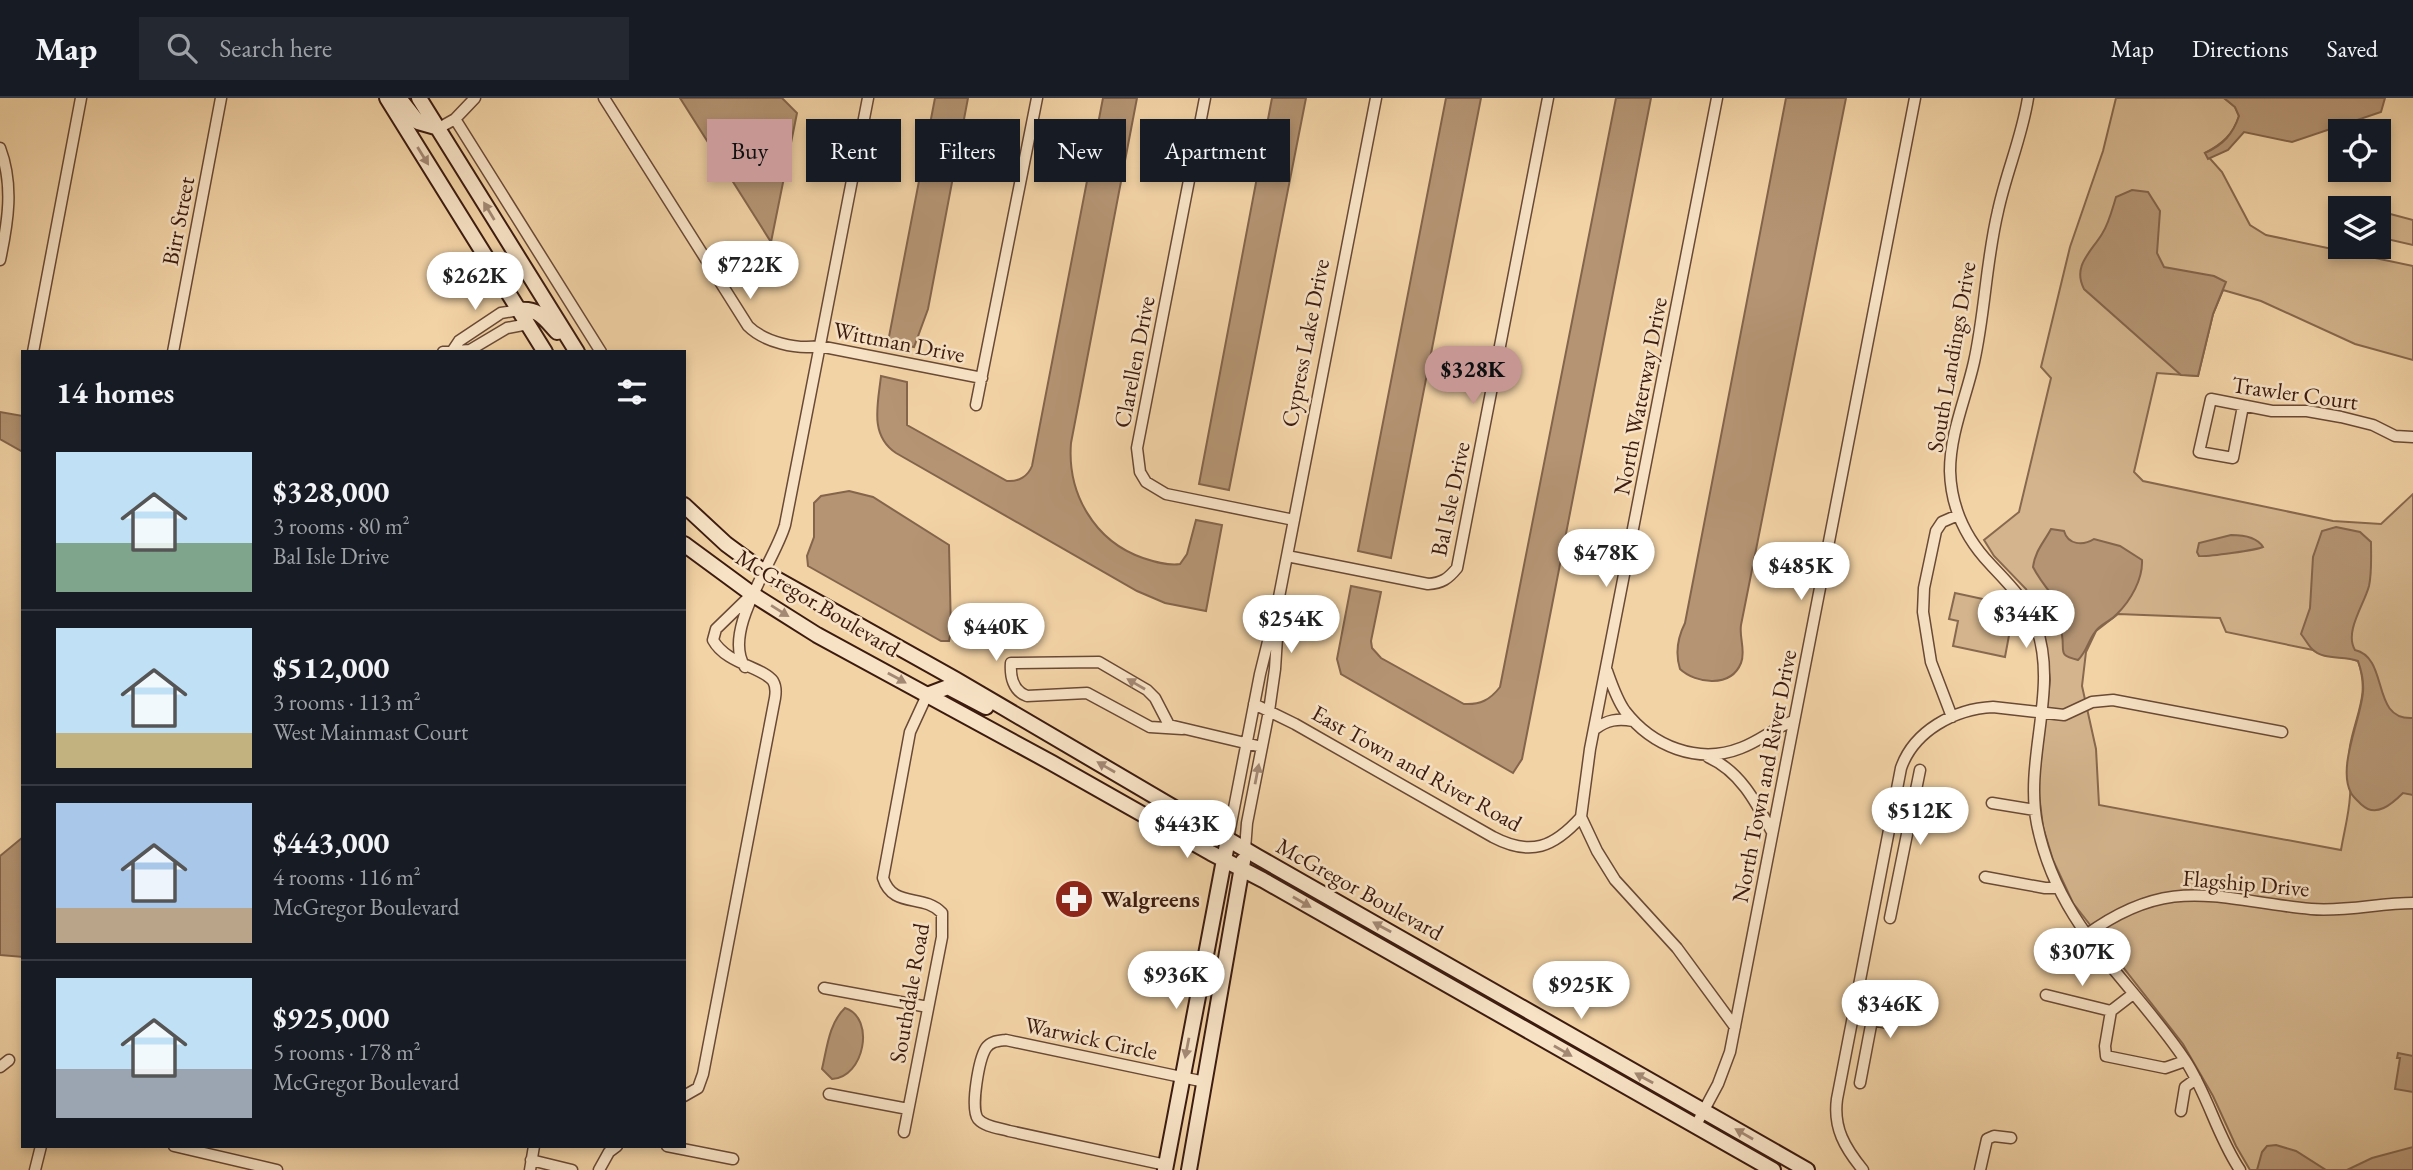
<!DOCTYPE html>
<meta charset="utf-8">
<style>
body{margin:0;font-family:"EB Garamond",serif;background:#242831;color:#f1f3f6;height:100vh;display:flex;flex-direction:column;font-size:26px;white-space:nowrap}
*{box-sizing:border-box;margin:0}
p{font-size:23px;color:#9ea1a6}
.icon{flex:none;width:38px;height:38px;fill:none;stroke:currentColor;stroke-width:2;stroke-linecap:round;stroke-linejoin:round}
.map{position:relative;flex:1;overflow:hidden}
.sheet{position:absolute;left:21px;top:252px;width:665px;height:798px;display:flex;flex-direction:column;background:#171b24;border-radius:0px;box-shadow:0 4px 10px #0003}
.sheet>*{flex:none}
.banner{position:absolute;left:707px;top:21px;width:665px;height:63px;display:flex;gap:14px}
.buttons{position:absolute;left:2328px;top:21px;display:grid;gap:14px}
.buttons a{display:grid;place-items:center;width:63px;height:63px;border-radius:0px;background:#171b24;box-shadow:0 4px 10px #0003;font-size:35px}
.price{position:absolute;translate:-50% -60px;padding:0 16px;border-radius:24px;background:#fff;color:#222;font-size:23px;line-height:46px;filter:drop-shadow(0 2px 4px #0008)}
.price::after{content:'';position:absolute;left:50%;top:42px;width:21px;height:16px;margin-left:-10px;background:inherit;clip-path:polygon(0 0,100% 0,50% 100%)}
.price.on{background:#c59692;color:#111}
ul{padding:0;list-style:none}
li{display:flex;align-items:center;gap:21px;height:175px;padding:0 35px}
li+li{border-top:2px solid #363941}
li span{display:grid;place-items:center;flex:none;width:196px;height:140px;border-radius:0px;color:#555}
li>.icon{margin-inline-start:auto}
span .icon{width:84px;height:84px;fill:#fffc;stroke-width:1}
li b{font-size:30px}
h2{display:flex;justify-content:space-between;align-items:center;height:84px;padding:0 35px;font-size:30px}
.chip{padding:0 24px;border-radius:0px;background:#171b24;box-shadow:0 4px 10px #0003;font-size:24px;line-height:63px}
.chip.on{background:#c59692;color:#111}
header{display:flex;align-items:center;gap:42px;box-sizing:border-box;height:98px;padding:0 35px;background:#171b24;border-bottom:2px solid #363941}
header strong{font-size:33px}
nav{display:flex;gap:38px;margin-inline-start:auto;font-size:24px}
.search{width:490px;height:63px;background:#242831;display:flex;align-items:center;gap:18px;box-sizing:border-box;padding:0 24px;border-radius:0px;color:#9ea1a6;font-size:26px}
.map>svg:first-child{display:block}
</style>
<header>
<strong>Map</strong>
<div class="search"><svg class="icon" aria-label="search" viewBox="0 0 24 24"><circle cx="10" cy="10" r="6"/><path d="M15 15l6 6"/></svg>Search here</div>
<nav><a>Map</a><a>Directions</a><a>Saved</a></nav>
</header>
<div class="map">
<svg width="2413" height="1072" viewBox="0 0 2413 1072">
<rect width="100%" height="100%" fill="#f2d3a6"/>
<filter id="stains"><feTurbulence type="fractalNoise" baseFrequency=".00286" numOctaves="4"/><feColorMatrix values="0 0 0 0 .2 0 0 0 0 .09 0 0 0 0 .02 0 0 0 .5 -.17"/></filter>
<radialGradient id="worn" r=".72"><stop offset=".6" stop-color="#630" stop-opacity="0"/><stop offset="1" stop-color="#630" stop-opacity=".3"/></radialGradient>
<!-- green -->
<path fill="#d3b48c" stroke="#88684e" stroke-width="2" fill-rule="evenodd" d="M2116,0h108l11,9 4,9c-6,19 -17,28 -34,37l17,19 28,53 16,10 147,31v94l-58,-16 -94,-43 -38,-11 -10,24 -15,62 -41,-3 -23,99 9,9 190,40 48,3 32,-30v676h-163l-14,-24 -23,-50 -30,-52 -110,-141 -20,-43 -10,-33 -5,-41 12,-106 -7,-58 -17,-33 -32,-33 -10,-16 35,-28 32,-134 -10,-11 29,-120 33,-96zM2118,516l102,4 6,14 87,18c15,10 28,4 45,11 12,34 -2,52 -8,85 -3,17 2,33 0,50 -1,18 -6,36 -9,54l-242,-45 -3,-56 -14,-63 4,-34 10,-21z
M2379,113l34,9v25l-35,-8z
M1955,495l51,11 -5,24 9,2 -5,27 -52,-11 5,-25 -9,-2z"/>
<!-- water -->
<path fill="#b49473" stroke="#84644b" stroke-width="2" d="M680,0h102l15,15 -26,129z
M935,0h33l-40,211 -14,38 -26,-5z
M1103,0h34l-66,345c-4,50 23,98 72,115 12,4 25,8 37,6l7,-10 9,-34 26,5 -16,86 -41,-8 -28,-12 -241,-138c-27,-18 -18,-49 -15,-77l26,6v43l100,56c12,1 21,-5 25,-15z
M1272,0h34l-77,392 -30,-6z
M1446,0h35l-90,460 -33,-7z
M1616,0h35l-129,661 -9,14 -172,-99 -4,-15 14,-73 30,6 -10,49 1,7 9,10 83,46c16,1 26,-4 36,-17z
M1786,0h60l-105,527c-2,13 5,26 0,38 -10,25 -45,21 -61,6 -5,-16 -2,-32 5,-46z
M2224,0h161l-4,14 -89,30 -48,-10 -16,18 -20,9 -3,-6c18,-8 28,-19 34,-37l-4,-9z
M2132,92l16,2 12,19 -3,42 7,14 50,9 12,6 -13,32 -15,62 -17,-1 -97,-86c-12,-23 7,-37 18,-55 7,-11 10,-24 14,-37z
M0,314l23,4v36l-23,-13z
M849,393l24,6 76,48 2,86 -2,10h-8l-133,-75 -1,-10 7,-19v-34l7,-7z
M2336,429l24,5 11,10c0,14 1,30 -2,44 -5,19 -25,46 -14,64 35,8 15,71 58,68v77l-10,-2c-11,11 -27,25 -41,12 -3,-3 -9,-8 -11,-12 -14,-26 10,-74 12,-101 1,-12 -1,-20 -5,-31 -15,-6 -34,0 -46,-12 -4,-4 -7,-10 -11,-15l9,-26 3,-51 9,-26z
M2051,431l13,2c4,14 19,15 30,8l26,7 22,14c1,19 -11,40 -25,54 -6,7 -17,10 -22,18 -7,9 -8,19 -17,28 -21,-5 -13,-8 -16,-25 -1,-5 -6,-11 -9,-15l5,-8 1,-8c-9,-12 -19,-23 -26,-37 2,-16 11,-25 18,-38z
M2231,437c10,0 26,2 32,12 -6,3 -56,10 -64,9l-2,-4 2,-9z
M23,739v120l-23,-2v-99z
M845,910c31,10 19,70 -13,71l-10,-10c5,-21 7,-46 23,-61z
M2398,955l15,3v36l-18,-3 5,-31h-3z
M2276,1047l20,6 30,19h-69l5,-18 5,-6z
M2413,1049v23h-66l25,-12z"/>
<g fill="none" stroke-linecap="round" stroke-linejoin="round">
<defs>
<path id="street" d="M604,0l144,228c16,16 49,24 71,20l163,32
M1205,0l-68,350 3,24 6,10 20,12 128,26
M1717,0l-127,651 -9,68 16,34 18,29 62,68 58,79
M2028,0c-6,39 -22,75 -30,113 -12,50 -13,102 -24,151 -8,36 -24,71 -24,109 1,36 16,68 41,94 18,19 36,37 45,61 23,63 -12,132 1,198 21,104 93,154 148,236 23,35 32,76 55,110
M455,21l146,233
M439,30l16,-9 20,-21
M0,50c14,37 8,74 0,112
M453,252l6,-9 42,-28 18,-3
M33,254l48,-254
M173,254l48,-254
M443,254l27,-2 37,-22 21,-4
M976,307l61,-307
M2243,308l-10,52 -34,-6 12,-53 61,12h35l34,6 32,8 22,11 18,1
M1287,458l141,28c14,-1 20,-5 29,-16l91,-470
M745,569c-24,-36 30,-106 40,-142l83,-427
M1607,573c5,14 10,29 18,40 27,35 73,54 116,37 19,-7 33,-20 52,-27
M1254,606l41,20 198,113c38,20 61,10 88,-20
M1952,619l-21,-55 -8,-50 1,-24 12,-57 6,-9 16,-7
M1182,631l-32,-2 -63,-34 -60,3c-14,-5 -17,-20 -16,-33l88,-1 48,28 8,8 14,27 93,22
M1595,631c12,-9 23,-11 38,-8
M1708,659c32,14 48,45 64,75
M1992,705l43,7
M1228,741l32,-165 19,-77 97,-499
M1245,751l2,-26 22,-112 6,-42 3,-47
M1985,779l60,11h13
M1890,820l30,-148
M2086,837c85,-62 131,-35 225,-26 35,3 68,-6 102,-6
M824,890l104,19
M2133,896l-22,17 -6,35 1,10 59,12 20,-7
M2046,897l65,16
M0,969l9,-7
M1860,985l12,-63 20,4 6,-31
M829,996l79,15
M684,998l14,-8 5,-14 72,-376c1,-6 1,-12 -2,-17 -10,-14 -47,-17 -60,-41l3,-11 35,-34
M2181,1013l4,-24 11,-8
M1696,1027l22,-41 12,-32 185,-954
M904,1034l38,-195v-24c-19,-20 -49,-4 -59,-35l27,-146 17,-37
M174,1048l103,24
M667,1048l66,13
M531,1062l41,10
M1166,1067l-157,-34c-10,-3 -24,-4 -31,-12 -8,-11 1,-60 8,-71 5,-7 12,-7 20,-8l199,42
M35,1072l6,-24
M530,1072l4,-24
M599,1072l10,-18 8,-6
M1863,1072c-18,-22 -30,-42 -26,-71l64,-331c13,-37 53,-59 92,-61l71,8 28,-13 21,-2 169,32
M1980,1072l7,-31 7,-3 17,2"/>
<path id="secondary" d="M387,0l158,254
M399,0l19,24 21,6
M419,0l158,254
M519,212c20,-2 26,9 38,22
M684,407l42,39 38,28 191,107 303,178 549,313
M684,446l68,50 65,41 235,128 159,90 52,27 510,290
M927,597l21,-8 38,20
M1165,1072l63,-331
M1189,1072l54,-309"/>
</defs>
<!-- street casing -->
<use href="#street" stroke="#6a4935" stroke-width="13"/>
<!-- secondary casing -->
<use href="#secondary" stroke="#3c1b0f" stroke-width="18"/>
<!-- street -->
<use href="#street" stroke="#f7e2c5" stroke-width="10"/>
<!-- secondary -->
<use href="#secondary" stroke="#f7e2c5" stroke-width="14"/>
</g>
<!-- one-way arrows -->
<defs><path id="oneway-solid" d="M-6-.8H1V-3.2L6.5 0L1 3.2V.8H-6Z" transform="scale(1.75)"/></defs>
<g fill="#a38873">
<use href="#oneway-solid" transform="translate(423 58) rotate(58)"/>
<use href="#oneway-solid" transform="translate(489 113) rotate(-121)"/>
<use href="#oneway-solid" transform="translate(780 513) rotate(32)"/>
<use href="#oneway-solid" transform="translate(897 580) rotate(29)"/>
<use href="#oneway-solid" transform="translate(1136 586) rotate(-150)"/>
<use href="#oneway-solid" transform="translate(1106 669) rotate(-150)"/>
<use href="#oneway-solid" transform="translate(1257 676) rotate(-79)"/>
<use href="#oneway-solid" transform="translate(1302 804) rotate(30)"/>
<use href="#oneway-solid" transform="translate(1382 829) rotate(-151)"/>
<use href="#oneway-solid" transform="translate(1187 950) rotate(101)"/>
<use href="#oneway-solid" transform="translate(1563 953) rotate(30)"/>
<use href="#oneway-solid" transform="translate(1644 980) rotate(-151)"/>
<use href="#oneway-solid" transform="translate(1744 1036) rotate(-150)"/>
</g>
<!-- icons -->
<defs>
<symbol id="pharmacy-disc" viewBox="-11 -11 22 22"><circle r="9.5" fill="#8f2418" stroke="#f7e2c5"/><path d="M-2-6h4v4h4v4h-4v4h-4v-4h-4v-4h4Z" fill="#fff"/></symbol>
</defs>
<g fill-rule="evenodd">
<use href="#pharmacy-disc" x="1052" y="779" width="44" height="44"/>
</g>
<g text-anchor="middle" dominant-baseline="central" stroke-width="5" stroke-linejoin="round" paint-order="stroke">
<!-- street labels -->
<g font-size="23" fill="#3c1b0f" stroke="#f7e2c5">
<text transform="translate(178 123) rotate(-79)">Birr Street</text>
<text transform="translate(899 244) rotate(11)">Wittman Drive</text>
<text transform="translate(1305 245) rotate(-79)">Cypress Lake Drive</text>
<text transform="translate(1951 259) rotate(-80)">South Landings Drive</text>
<text transform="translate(1134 264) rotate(-79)">Clarellen Drive</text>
<text transform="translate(2295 295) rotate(8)">Trawler Court</text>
<text transform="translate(1640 298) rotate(-79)">North Waterway Drive</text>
<text transform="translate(1450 401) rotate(-78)">Bal Isle Drive</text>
<text transform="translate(818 505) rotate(31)">McGregor Boulevard</text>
<text transform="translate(1417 670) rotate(29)">East Town and River Road</text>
<text transform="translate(1764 678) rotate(-79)">North Town and River Drive</text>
<text transform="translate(2246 785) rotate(5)">Flagship Drive</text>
<text transform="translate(1360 791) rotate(29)">McGregor Boulevard</text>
<text transform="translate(909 895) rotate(-80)">Southdale Road</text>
<text transform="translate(1091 940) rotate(12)">Warwick Circle</text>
</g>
<!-- poi labels -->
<g font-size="23" font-weight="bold" fill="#3c1b0f" stroke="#f7e2c5" text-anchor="start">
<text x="1101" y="801">Walgreens</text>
</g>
</g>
<rect width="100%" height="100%" filter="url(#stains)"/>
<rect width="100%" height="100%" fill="url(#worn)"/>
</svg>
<div class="buttons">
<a><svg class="icon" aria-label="locate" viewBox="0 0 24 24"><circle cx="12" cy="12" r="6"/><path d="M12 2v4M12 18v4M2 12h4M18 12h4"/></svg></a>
<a><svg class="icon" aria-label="layers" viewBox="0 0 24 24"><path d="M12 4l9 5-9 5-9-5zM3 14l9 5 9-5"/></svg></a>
</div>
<b class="price" style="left:750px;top:203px">$722K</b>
<b class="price" style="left:475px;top:214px">$262K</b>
<b class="price on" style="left:1473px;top:308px">$328K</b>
<b class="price" style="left:1606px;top:491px">$478K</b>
<b class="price" style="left:1801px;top:504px">$485K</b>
<b class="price" style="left:2026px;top:552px">$344K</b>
<b class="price" style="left:1291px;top:557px">$254K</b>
<b class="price" style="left:996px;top:565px">$440K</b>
<b class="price" style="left:1920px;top:749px">$512K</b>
<b class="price" style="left:1187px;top:762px">$443K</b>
<b class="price" style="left:2082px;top:890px">$307K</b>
<b class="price" style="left:1176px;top:913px">$936K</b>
<b class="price" style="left:1581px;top:923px">$925K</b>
<b class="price" style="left:1890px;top:942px">$346K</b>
<div class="banner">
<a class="chip on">Buy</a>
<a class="chip">Rent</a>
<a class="chip">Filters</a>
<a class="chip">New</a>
<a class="chip">Apartment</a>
</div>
<section class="sheet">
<h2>14 homes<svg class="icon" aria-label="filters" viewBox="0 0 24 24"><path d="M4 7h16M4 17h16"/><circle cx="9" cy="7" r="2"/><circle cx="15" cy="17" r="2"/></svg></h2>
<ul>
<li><span style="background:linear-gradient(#bfe0f5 65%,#7fa58c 0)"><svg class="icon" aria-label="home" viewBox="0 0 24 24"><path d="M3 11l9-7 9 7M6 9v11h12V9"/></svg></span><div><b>$328,000</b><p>3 rooms · 80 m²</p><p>Bal Isle Drive</p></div></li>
<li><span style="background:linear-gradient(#bfe0f5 75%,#c2b280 0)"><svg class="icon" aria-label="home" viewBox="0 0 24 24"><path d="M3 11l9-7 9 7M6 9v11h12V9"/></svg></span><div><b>$512,000</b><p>3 rooms · 113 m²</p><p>West Mainmast Court</p></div></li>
<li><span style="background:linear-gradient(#a9c7e8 75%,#b9a48a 0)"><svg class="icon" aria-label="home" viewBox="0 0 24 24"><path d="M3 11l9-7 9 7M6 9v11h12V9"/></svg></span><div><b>$443,000</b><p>4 rooms · 116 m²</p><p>McGregor Boulevard</p></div></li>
<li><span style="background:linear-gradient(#bfe0f5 65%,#9aa5b1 0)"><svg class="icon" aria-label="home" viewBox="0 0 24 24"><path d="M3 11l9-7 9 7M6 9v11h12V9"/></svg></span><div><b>$925,000</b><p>5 rooms · 178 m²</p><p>McGregor Boulevard</p></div></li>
</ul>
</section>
</div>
